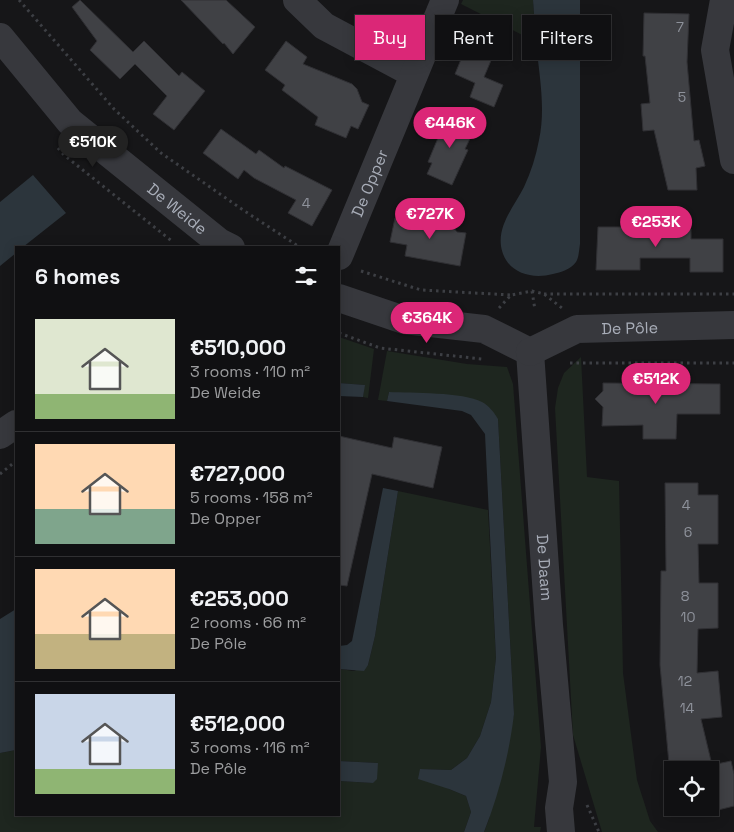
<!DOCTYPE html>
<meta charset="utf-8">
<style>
body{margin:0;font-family:"Space Grotesk",sans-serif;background:#19191b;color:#f1f3f6;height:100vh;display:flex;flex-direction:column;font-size:19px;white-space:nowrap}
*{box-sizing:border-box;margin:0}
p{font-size:16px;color:#9c9d9f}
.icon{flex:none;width:28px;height:28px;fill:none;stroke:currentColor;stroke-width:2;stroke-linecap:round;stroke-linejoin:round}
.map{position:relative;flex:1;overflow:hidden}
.details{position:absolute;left:15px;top:246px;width:325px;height:570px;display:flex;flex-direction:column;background:#101012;border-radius:0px;box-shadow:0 2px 12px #0003,0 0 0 1px #303032}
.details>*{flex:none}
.guide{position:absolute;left:355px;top:15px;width:304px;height:45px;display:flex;gap:10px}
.fabs{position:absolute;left:664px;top:761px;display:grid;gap:10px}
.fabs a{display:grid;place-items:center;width:55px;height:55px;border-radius:0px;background:#101012;box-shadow:0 2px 12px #0003,0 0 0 1px #303032;font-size:25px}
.price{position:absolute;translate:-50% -42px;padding:0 11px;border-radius:18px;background:#db2777;color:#fff;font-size:16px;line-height:32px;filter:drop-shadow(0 1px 2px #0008)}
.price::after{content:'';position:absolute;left:50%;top:30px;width:15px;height:11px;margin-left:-8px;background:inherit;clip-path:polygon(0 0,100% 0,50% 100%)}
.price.selected{background:#222;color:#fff}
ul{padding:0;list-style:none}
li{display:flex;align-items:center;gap:15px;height:125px;padding:0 20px}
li+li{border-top:1px solid #303032}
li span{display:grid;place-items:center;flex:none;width:140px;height:100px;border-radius:0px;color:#555}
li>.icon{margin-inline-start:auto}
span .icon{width:60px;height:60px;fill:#fffc;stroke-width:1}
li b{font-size:21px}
h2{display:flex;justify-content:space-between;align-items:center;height:60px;padding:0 20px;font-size:21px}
.chip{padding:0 18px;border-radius:0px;background:#101012;box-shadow:0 2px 12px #0003,0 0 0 1px #303032;font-size:18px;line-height:45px}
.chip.selected{background:#db2777;color:#fff}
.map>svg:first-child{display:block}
</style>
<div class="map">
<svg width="734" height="832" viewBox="0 0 734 832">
<rect width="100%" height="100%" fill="#161618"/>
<!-- green -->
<path fill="#1e261f" d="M463,0h70l3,42 -75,-38z
M339,337l35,12 -6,49 -5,-1 1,-12 -25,-2z
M387,351l80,13 40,3 6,17 28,363 -7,80h7l-1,5h-56l5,-13 25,-105 -16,-295 -109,-27 -2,9 -9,-1z
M581,357l6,120 32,4 4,192 14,107 13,41 8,11h-56l-29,-97 -18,-327 3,-20 6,-15z
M398,491l90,19 8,148 -5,44 -11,34 -13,22 -16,12 -31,-1 29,20 17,7 5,16 -7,20h-464v-79l16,-3v65h323v-34l34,2 5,-20 -39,-2v-92l15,2 14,-6 7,-29z"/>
<!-- water -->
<path fill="#2c353c" d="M533,0h47v244c-1,6 -1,13 -4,18 -6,8 -15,10 -23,12 -23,6 -48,-2 -52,-28 -3,-22 14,-41 23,-59 7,-15 12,-31 15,-47 7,-32 0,-66 -3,-98 -1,-14 -2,-28 -3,-42z
M33,175l33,38 -43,34 -7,1v5l-16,13v-64z
M339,383l26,2 -2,12 -24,-1z
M389,392c23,1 74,0 93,10 7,4 12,10 16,17l16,295c-5,41 -15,80 -30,118h-20l7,-20 -5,-16 -17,-7 -31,-10 2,-10 31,1 16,-12 13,-22 11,-34 5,-44 -11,-224 -14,-19 -9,-4 -75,-10z
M383,488l15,3 -23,145 -7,29 -4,6 -25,-2v-23l8,-1 5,-4z
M16,609v141l-16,3v-134z
M339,761l39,2 -1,16 -4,4 -34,-2z"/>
<!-- building -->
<path fill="#404145" stroke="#303034" d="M80,0l53,52 11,-11 35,35 3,-4 23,19 -31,39 -21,-16 14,-18 -32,-32 -15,15 -30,-29 7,-9 -25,-34z
M181,0h45l29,27 -22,27 -9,-11 -1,1z
M644,13l45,1 -2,48 7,79 5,-1 6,26 -9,2 1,22h-29l-14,-60 -11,1 -2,-27 9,-1 -5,-47h-2z
M469,40l26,11 -11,26 19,8 -9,22 -24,-10 5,-14 -20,-9z
M286,41l21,16 -4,7 49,20 5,5 5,13 7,3 -11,24 -7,-3 -5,12 -31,-13 3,-8 -36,-27 3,-5 -20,-15z
M448,114l28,12 -11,23 3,1 -16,35 -25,-11 5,-11 -4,-1z
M221,129l35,25 3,-4 25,18 1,-2 47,24 -20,36 -24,-13 8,-13 -42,-22 -10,-8 -6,9 -35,-26z
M433,216l13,2 11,14 9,1 -6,33 -55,-10 2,-11 -17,-3 5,-24 27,4z
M598,227h64v2h29v10h32v33h-33v-14h-50v12h-44z
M603,383l117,1v30h-43l-1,25h-33v-14l-41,1 1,-19 -8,-8 8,-8z
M339,436l53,12 2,-11 48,10 -9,41 -61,-14 -25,112 -8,-1z
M665,483h33v12h20v49h-20l1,39h19v45l-20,1 -1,44 21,-2 4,46 -21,2 11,46 19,-4 3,13v32l-24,6v-42h-32l-1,-7 -8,1 -9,-99 1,-94h5z"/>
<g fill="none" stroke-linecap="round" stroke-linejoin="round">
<!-- path -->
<path stroke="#3d3f44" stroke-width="3" stroke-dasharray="2.5 4" stroke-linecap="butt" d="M19,0l95,109 47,44 82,57 58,38
M58,148l6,7 109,87
M361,271l60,19 90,5
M532,291l3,19
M544,294h190
M499,308l12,-13 21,-4 12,3 18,14
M339,333l41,15 102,11
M570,363h164
M0,474l16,-13
M587,805l12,27"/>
<!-- minor -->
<g stroke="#37383d" stroke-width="28">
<path d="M297,0l27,26 90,48"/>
<path d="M724,0l-9,50 19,110"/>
<path id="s1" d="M0,37l70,85 149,120 12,6"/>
<path id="s2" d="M339,256l106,-256"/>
<path d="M339,298l65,22 80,9 46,23"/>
<path id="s3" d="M530,352l19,273 14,157 -4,26 2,24"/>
<path id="s4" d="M530,352l47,-23 157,-4"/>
<path d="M0,435l16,-11"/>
</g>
</g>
<g text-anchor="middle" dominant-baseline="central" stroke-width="4" stroke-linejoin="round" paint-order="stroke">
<!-- number labels -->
<g font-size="14" fill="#8e929b">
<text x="680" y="27">7</text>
<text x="682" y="97">5</text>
<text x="306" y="203">4</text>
<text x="686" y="505">4</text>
<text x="688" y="532">6</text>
<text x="685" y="596">8</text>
<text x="688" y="617">10</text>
<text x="685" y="681">12</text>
<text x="687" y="708">14</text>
</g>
<!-- street labels -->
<g font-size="16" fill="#a8adb8" stroke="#111113">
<text stroke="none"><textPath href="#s2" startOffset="79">De Opper</textPath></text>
<text stroke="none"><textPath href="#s1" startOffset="248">De Weide</textPath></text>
<text stroke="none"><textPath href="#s4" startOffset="105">De Pôle</textPath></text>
<text stroke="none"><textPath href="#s3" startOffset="216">De Daam</textPath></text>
</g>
</g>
</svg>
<div class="fabs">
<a><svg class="icon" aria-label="locate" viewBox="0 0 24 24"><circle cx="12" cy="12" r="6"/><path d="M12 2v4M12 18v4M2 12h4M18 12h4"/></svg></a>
</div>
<b class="price" style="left:450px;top:149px">€446K</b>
<b class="price selected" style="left:93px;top:168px">€510K</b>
<b class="price" style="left:430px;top:240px">€727K</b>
<b class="price" style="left:656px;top:248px">€253K</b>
<b class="price" style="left:427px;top:344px">€364K</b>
<b class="price" style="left:656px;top:405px">€512K</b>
<div class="guide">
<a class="chip selected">Buy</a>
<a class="chip">Rent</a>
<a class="chip">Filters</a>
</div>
<section class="details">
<h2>6 homes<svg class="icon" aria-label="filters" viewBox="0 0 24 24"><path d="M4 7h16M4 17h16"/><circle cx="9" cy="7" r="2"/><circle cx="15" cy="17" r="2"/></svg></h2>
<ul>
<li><span style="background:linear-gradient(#dfe7d0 75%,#8fb573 0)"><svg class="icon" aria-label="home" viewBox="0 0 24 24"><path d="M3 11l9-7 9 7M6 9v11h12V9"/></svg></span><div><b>€510,000</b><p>3 rooms · 110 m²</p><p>De Weide</p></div></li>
<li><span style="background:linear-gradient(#ffd9b3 65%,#7fa58c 0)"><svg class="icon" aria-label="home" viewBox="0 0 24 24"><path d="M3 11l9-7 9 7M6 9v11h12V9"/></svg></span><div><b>€727,000</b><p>5 rooms · 158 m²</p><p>De Opper</p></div></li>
<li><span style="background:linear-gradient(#ffd9b3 65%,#c2b280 0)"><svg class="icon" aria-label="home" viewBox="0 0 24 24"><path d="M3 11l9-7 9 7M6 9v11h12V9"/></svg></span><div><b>€253,000</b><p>2 rooms · 66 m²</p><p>De Pôle</p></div></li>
<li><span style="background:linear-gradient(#c9d6e8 75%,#8fb573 0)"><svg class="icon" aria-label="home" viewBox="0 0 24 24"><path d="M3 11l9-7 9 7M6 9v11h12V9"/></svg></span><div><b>€512,000</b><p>3 rooms · 116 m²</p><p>De Pôle</p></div></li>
</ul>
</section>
</div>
